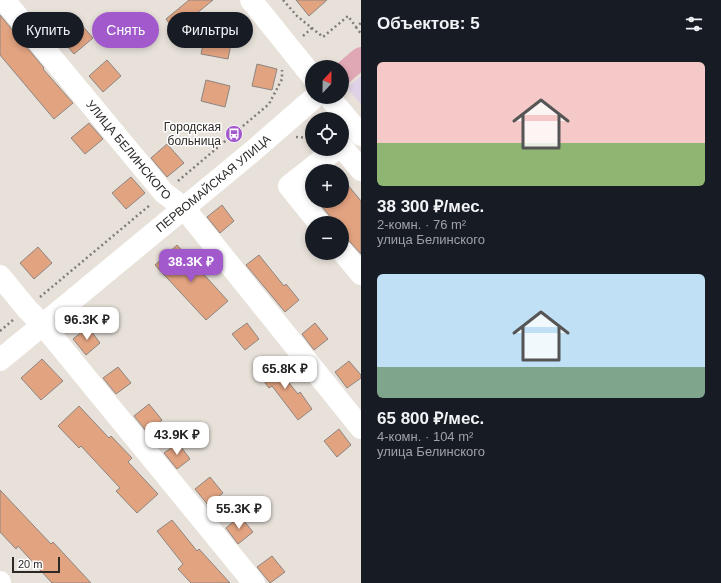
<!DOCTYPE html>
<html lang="ru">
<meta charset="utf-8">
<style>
body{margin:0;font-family:Arial,sans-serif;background:#20242c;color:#f1f3f6;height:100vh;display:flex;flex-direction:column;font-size:15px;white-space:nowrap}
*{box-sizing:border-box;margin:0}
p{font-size:13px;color:#9ea1a6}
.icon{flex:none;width:22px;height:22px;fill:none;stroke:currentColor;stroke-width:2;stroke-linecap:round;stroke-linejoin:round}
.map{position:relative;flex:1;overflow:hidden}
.drawer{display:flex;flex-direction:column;background:#171b24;width:360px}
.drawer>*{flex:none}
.guide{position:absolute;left:12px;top:12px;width:289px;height:36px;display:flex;gap:8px}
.needle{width:26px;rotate:22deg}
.buttons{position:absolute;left:305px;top:60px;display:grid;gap:8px}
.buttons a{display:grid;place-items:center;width:44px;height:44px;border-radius:50%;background:#171b24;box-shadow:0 2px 6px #0003;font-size:20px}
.scale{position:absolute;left:12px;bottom:10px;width:48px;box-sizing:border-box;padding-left:4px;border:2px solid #2b2826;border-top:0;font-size:11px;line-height:14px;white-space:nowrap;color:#2b2826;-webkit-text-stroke:3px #fff;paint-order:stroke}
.price{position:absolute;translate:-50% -34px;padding:0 9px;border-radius:8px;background:#fff;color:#222;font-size:13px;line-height:26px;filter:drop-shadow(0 1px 2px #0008)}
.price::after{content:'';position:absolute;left:50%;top:24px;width:12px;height:9px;margin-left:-6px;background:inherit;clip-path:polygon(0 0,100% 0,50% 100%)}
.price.selected{background:#a259cc;color:#fff}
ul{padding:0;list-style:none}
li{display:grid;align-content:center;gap:8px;height:212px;padding:0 16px}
li span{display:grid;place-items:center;height:124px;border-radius:6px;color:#555}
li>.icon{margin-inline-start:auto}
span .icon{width:72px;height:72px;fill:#fffc;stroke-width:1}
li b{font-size:17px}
h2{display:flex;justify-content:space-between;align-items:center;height:48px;padding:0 16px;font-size:17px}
.tag{padding:0 14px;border-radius:18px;background:#171b24;box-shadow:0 2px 6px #0003;font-size:14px;line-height:36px}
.tag.selected{background:#a259cc;color:#fff}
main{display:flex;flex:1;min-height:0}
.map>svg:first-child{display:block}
</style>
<main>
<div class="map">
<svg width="361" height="583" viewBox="0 0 361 583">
<rect width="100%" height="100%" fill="#e7e1d9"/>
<!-- medical -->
<path fill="#e0d2e6" d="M361,76v28l-14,-16z"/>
<!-- building -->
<path fill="#e2a381" stroke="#8d8581" d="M189,0h24l-38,31 -9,-12z
M296,0h31l-18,16z
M0,15l44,53 -1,1 30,34 -19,16 -54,-64z
M79,22l14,16 -19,16 -14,-16z
M205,34l27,5 -4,20 -27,-5z
M107,60l14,16 -18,16 -14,-16z
M257,64l20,5 -5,21 -20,-4z
M206,80l24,6 -5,21 -24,-6z
M89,123l14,16 -18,15 -14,-16z
M167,144l17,19 -17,14 -16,-19z
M131,177l14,16 -19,16 -14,-16z
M342,178l19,23v53l-10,-11 -4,-4h-5v-16h-11l-2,-8 -12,-14h25z
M222,205l12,16 -14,12 -13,-16z
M177,245l51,56 -22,19 -51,-55z
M38,247l14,16 -18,16 -14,-16z
M259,255l25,31 2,-2 13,16 -14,12 -39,-47z
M247,323l12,16 -14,11 -13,-16z
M315,323l13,16 -14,11 -12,-16z
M88,327l12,16 -14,12 -13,-16z
M42,359l21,22 -22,19 -20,-22z
M271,361l27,33 2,-2 12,17 -14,11 -26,-34 -3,2 -12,-16z
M349,361l12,14v3l-14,10 -12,-16z
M118,367l13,16 -15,11 -13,-16z
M149,404l13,16 -15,12 -13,-16z
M79,406l30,32 2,-2 21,22 -4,4 30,32 -21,19 -21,-22 4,-3 -39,-42 -2,2 -21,-22z
M339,429l12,16 -14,12 -13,-16z
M178,443l12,16 -13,10 -13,-16z
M210,477l13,16 -15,12 -13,-16z
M0,490l51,54 2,-2 38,41h-39l-34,-37 -2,3 -16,-17z
M240,516l13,16 -15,12 -12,-16z
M172,520l25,31 2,-2 31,34h-39l-13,-14 5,-5 -26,-33z
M272,556l13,16 -15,11 -13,-16z"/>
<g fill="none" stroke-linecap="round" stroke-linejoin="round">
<!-- path -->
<path stroke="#807c77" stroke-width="2.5" stroke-dasharray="2 3" stroke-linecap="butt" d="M283,0l14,16 26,21 25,-21 8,11 5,-4
M356,27l5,7
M303,36l9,-8
M296,137l16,1
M178,181l91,-77 13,-25v-9
M40,297l110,-92
M0,331l13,-11"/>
<!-- minor -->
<g stroke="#fff" stroke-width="22">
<path id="s1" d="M4,0l160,193 20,15 177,220"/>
<path d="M251,0l61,76"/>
<path d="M329,97l32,38"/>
<path d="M342,147l19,23"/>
<path d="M319,223l-30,-37 47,-37"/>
<path d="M342,251l19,23"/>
<path d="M0,276l27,33 16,16 211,258"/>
<path id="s2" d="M0,360l253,-209 62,-54"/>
<path d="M0,582v1"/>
</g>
<!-- major -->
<path stroke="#e0a7b4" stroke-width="22" d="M342,74l19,-16"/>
</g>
<!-- icons -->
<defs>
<symbol id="bus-disc" viewBox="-11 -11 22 22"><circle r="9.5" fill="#a259cc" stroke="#fff"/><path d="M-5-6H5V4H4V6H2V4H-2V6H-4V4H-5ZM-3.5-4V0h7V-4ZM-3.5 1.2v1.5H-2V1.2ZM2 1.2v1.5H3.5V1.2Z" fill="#fff"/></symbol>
</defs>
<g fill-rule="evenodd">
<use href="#bus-disc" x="224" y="124" width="20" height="20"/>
</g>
<g text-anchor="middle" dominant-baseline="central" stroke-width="3" stroke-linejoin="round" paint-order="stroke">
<!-- poi labels -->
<g font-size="12" fill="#2b2826" stroke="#fff" text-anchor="end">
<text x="221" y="127">Городская<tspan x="221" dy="14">больница</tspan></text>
</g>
<!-- street labels -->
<g font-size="12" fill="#2b2826" stroke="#fff">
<text stroke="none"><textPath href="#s1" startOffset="195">УЛИЦА БЕЛИНСКОГО</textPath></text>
<text stroke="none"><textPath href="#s2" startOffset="277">ПЕРВОМАЙСКАЯ УЛИЦА</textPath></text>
</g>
</g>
</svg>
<div class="buttons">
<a><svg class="needle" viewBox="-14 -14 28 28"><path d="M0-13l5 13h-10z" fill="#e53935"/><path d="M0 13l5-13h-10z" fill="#9ea1a6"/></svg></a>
<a><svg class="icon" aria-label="locate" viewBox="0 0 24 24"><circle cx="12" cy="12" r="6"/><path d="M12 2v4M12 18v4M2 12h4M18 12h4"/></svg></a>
<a>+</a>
<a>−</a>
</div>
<div class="scale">20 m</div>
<b class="price selected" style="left:191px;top:283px">38.3K ₽</b>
<b class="price" style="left:87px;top:341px">96.3K ₽</b>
<b class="price" style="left:285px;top:390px">65.8K ₽</b>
<b class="price" style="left:177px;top:456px">43.9K ₽</b>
<b class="price" style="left:239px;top:530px">55.3K ₽</b>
<div class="guide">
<a class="tag">Купить</a>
<a class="tag selected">Снять</a>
<a class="tag">Фильтры</a>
</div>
</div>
<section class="drawer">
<h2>Объектов: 5<svg class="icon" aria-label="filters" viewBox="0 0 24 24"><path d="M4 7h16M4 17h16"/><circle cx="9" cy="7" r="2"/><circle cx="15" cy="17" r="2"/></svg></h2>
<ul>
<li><span style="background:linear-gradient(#f6c9c9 65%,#8fb573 0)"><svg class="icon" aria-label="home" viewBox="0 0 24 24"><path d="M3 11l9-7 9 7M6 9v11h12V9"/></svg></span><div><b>38 300 ₽/мес.</b><p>2-комн. · 76 m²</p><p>улица Белинского</p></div></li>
<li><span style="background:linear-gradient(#bfe0f5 75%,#7fa58c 0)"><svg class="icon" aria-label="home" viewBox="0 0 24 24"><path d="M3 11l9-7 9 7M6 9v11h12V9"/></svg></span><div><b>65 800 ₽/мес.</b><p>4-комн. · 104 m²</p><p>улица Белинского</p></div></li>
</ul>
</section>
</main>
